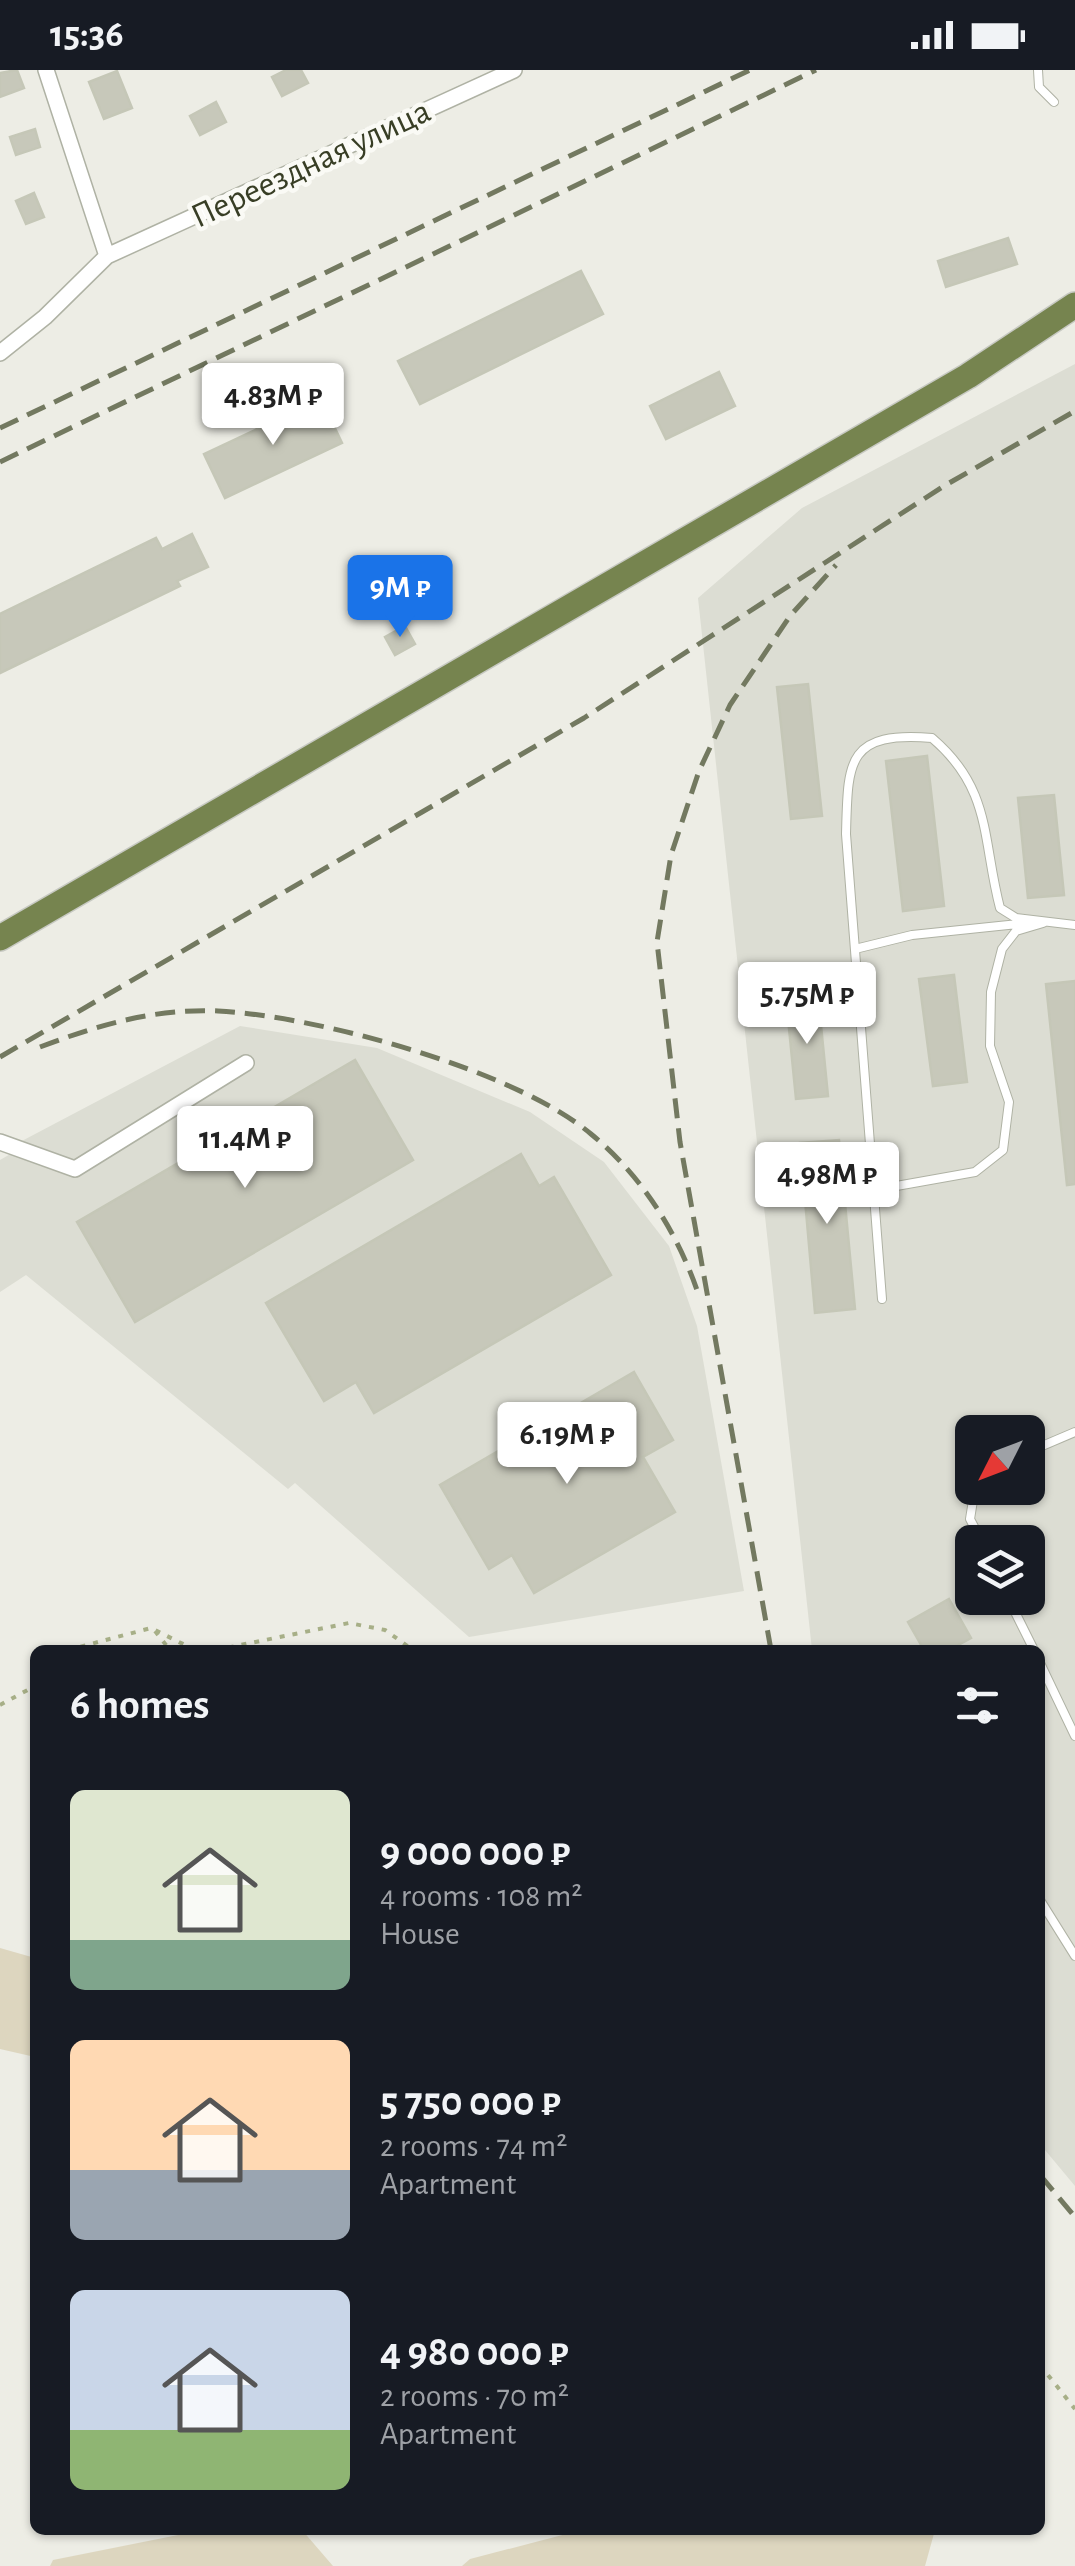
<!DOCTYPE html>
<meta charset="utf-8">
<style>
body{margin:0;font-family:"Alegreya Sans",sans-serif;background:#242831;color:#f1f3f6;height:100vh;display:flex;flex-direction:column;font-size:38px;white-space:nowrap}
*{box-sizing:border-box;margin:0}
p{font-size:32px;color:#9ea1a6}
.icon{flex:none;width:55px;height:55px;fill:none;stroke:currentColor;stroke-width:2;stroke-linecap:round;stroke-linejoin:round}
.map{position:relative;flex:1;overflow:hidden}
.details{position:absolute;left:30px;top:1575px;width:1015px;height:890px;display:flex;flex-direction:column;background:#171b24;border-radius:15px;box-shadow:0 2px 8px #0004}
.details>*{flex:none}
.needle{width:65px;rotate:228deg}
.buttons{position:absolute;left:955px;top:1345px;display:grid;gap:20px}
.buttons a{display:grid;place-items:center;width:90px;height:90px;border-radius:15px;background:#171b24;box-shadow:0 2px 8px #0004;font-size:50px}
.price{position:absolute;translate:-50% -85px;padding:0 22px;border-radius:10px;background:#fff;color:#222;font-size:32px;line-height:65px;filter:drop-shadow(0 2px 5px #0008)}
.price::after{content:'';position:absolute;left:50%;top:60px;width:30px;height:22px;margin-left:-15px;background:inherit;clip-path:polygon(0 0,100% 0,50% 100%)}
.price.current{background:#1a73e8;color:#fff}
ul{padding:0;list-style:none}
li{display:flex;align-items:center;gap:30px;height:250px;padding:0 40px}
li span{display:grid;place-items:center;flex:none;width:280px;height:200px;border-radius:15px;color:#555}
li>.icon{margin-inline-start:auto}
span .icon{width:120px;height:120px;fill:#fffc;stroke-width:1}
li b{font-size:42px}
h2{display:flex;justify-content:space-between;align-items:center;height:120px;padding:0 40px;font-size:42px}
.status{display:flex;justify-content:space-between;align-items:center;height:70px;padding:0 50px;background:#171b24;direction:ltr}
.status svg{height:28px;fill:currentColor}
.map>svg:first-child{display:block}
</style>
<div class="status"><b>15:36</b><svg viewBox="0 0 49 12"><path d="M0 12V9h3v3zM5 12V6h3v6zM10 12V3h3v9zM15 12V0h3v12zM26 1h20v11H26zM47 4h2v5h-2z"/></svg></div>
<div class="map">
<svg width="1075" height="2496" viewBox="0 0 1075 2496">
<rect width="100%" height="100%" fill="#edede5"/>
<!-- built -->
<path fill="#dcddd3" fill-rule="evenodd" d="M1075,294v1822l-35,-42v-494h-228l-114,-1052 104,-90zM972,1362h56v56h-56zM972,1472h56v56h-56z
M240,956l137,22 153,64 74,50 65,84 28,80 47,265 -275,46 -174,-154 -7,6 -262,-214 -26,17v-132l21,-12 -3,-5z"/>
<!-- green -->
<path fill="#ddd6bf" d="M0,1878l35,10v99l-35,-8z
M203,2460h99l31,36h-283l3,-6z
M571,2460h364l-10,36h-463l8,-7 104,-27z"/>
<!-- building -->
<path fill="#c7c8ba" stroke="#c5c7b7" stroke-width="2.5" d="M17,0l7,18 -24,9v-24z
M286,0h15l7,13 -26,13 -10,-19z
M117,1l15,37 -28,11 -15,-37z
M216,32l10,20 -26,13 -10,-19z
M35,59l5,18 -24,8 -6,-18z
M34,123l10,24 -18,7 -10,-23z
M1008,168l9,26 -71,23 -8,-26z
M581,201l22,43 -183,90 -22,-43z
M719,302l16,34 -69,33 -16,-33z
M321,329l21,44 -117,55 -21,-44z
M192,464l16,33 -31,14 3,5 -180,87v-59l156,-76 6,11z
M405,556l10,18 -20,11 -10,-18z
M808,614l14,132 -31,3 -14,-132z
M927,686l17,150 -41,5 -17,-150z
M1054,725l10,100 -36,3 -10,-100z
M954,905l13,107 -34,4 -14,-107z
M1075,911v203l-8,1 -21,-201z
M818,925l10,101 -32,3 -10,-101z
M355,990l58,100 -278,162 -58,-100z
M839,1070l16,169 -40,4 -15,-170z
M521,1084l18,32 15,-9 57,98 -237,138 -18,-31 -32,19 -58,-98z
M634,1302l39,68 -30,17 32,55 -141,81 -22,-38 -23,14 -49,-84z
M949,1529l22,39 -22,12h-25l-16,-28z"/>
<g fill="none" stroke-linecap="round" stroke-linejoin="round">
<defs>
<path id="service" d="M1038,0l1,17 15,15
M855,879l57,-14 115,-12
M874,1120l101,-18 28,-22 6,-48 -19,-56 1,-54 11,-43 14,-18 27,-8
M882,1229l-36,-465c2,-72 0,-103 86,-96 60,51 50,101 68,170l16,10 59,7
M1028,1382l47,-20
M975,1418l-5,31 12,23
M1008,1528l26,52
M1040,1593l35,73
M1040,1830l35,56"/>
<path id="minor" d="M46,0l61,186
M0,283l45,-36 62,-61 407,-186
M0,1072l75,27 171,-106"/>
<path id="trunk" d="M0,868l968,-562 107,-71"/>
</defs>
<!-- service casing -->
<use href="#service" stroke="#afb2a4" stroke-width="10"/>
<!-- minor casing -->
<use href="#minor" stroke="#afb2a4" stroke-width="18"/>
<!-- trunk casing -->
<use href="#trunk" stroke="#c7c9c2" stroke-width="28"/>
<!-- path -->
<path stroke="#a7af87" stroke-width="4" stroke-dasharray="5 8" stroke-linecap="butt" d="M155,1561l15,19
M68,1580l83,-22 44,22
M216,1580l133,-27 36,7 28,20
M0,1635l35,-19
M1040,2295l35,44"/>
<!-- service -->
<use href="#service" stroke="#fff" stroke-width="8"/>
<!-- minor -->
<use href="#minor" stroke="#fff" stroke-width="15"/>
<!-- trunk -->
<use href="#trunk" stroke="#76844f" stroke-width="25"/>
<!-- rail -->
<path stroke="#737960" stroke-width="5" stroke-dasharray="20 10" stroke-linecap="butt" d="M0,358l750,-358
M0,392l816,-392
M40,977c58,-22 116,-39 178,-36 100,5 297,59 373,123 49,40 85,96 106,156
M0,987l584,-339 360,-232 131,-75
M771,1580l-91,-508 -23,-200 14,-87 28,-84 31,-66 60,-89 46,-51
M1040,2105l35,42"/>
</g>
<g text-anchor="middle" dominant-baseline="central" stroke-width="9" stroke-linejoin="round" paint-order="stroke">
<!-- street labels -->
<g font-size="35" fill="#383e25" stroke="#fafaf5">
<text transform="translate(311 94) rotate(-25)">Переездная улица</text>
</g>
</g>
</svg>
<div class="buttons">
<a><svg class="needle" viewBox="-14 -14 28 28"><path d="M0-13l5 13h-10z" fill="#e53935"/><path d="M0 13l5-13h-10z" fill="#9ea1a6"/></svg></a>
<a><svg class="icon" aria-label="layers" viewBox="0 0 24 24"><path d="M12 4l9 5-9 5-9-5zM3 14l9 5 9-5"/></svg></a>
</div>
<b class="price" style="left:273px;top:378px">4.83M ₽</b>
<b class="price current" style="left:400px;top:570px">9M ₽</b>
<b class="price" style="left:807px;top:977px">5.75M ₽</b>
<b class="price" style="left:245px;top:1121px">11.4M ₽</b>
<b class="price" style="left:827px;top:1157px">4.98M ₽</b>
<b class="price" style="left:567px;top:1417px">6.19M ₽</b>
<section class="details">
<h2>6 homes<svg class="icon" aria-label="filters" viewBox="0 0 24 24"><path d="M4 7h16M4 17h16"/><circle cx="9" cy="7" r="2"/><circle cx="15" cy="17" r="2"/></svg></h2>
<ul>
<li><span style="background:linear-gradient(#dfe7d0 75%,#7fa58c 0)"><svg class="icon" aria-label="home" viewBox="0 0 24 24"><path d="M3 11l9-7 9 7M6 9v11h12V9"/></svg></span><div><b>9 000 000 ₽</b><p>4 rooms · 108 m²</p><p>House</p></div></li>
<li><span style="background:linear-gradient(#ffd9b3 65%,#9aa5b1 0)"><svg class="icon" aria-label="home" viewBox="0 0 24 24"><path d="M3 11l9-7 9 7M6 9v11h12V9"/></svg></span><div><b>5 750 000 ₽</b><p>2 rooms · 74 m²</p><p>Apartment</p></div></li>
<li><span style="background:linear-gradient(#c9d6e8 70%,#8fb573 0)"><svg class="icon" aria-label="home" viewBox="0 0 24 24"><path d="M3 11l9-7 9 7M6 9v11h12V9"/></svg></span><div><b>4 980 000 ₽</b><p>2 rooms · 70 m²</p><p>Apartment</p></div></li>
</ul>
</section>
</div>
